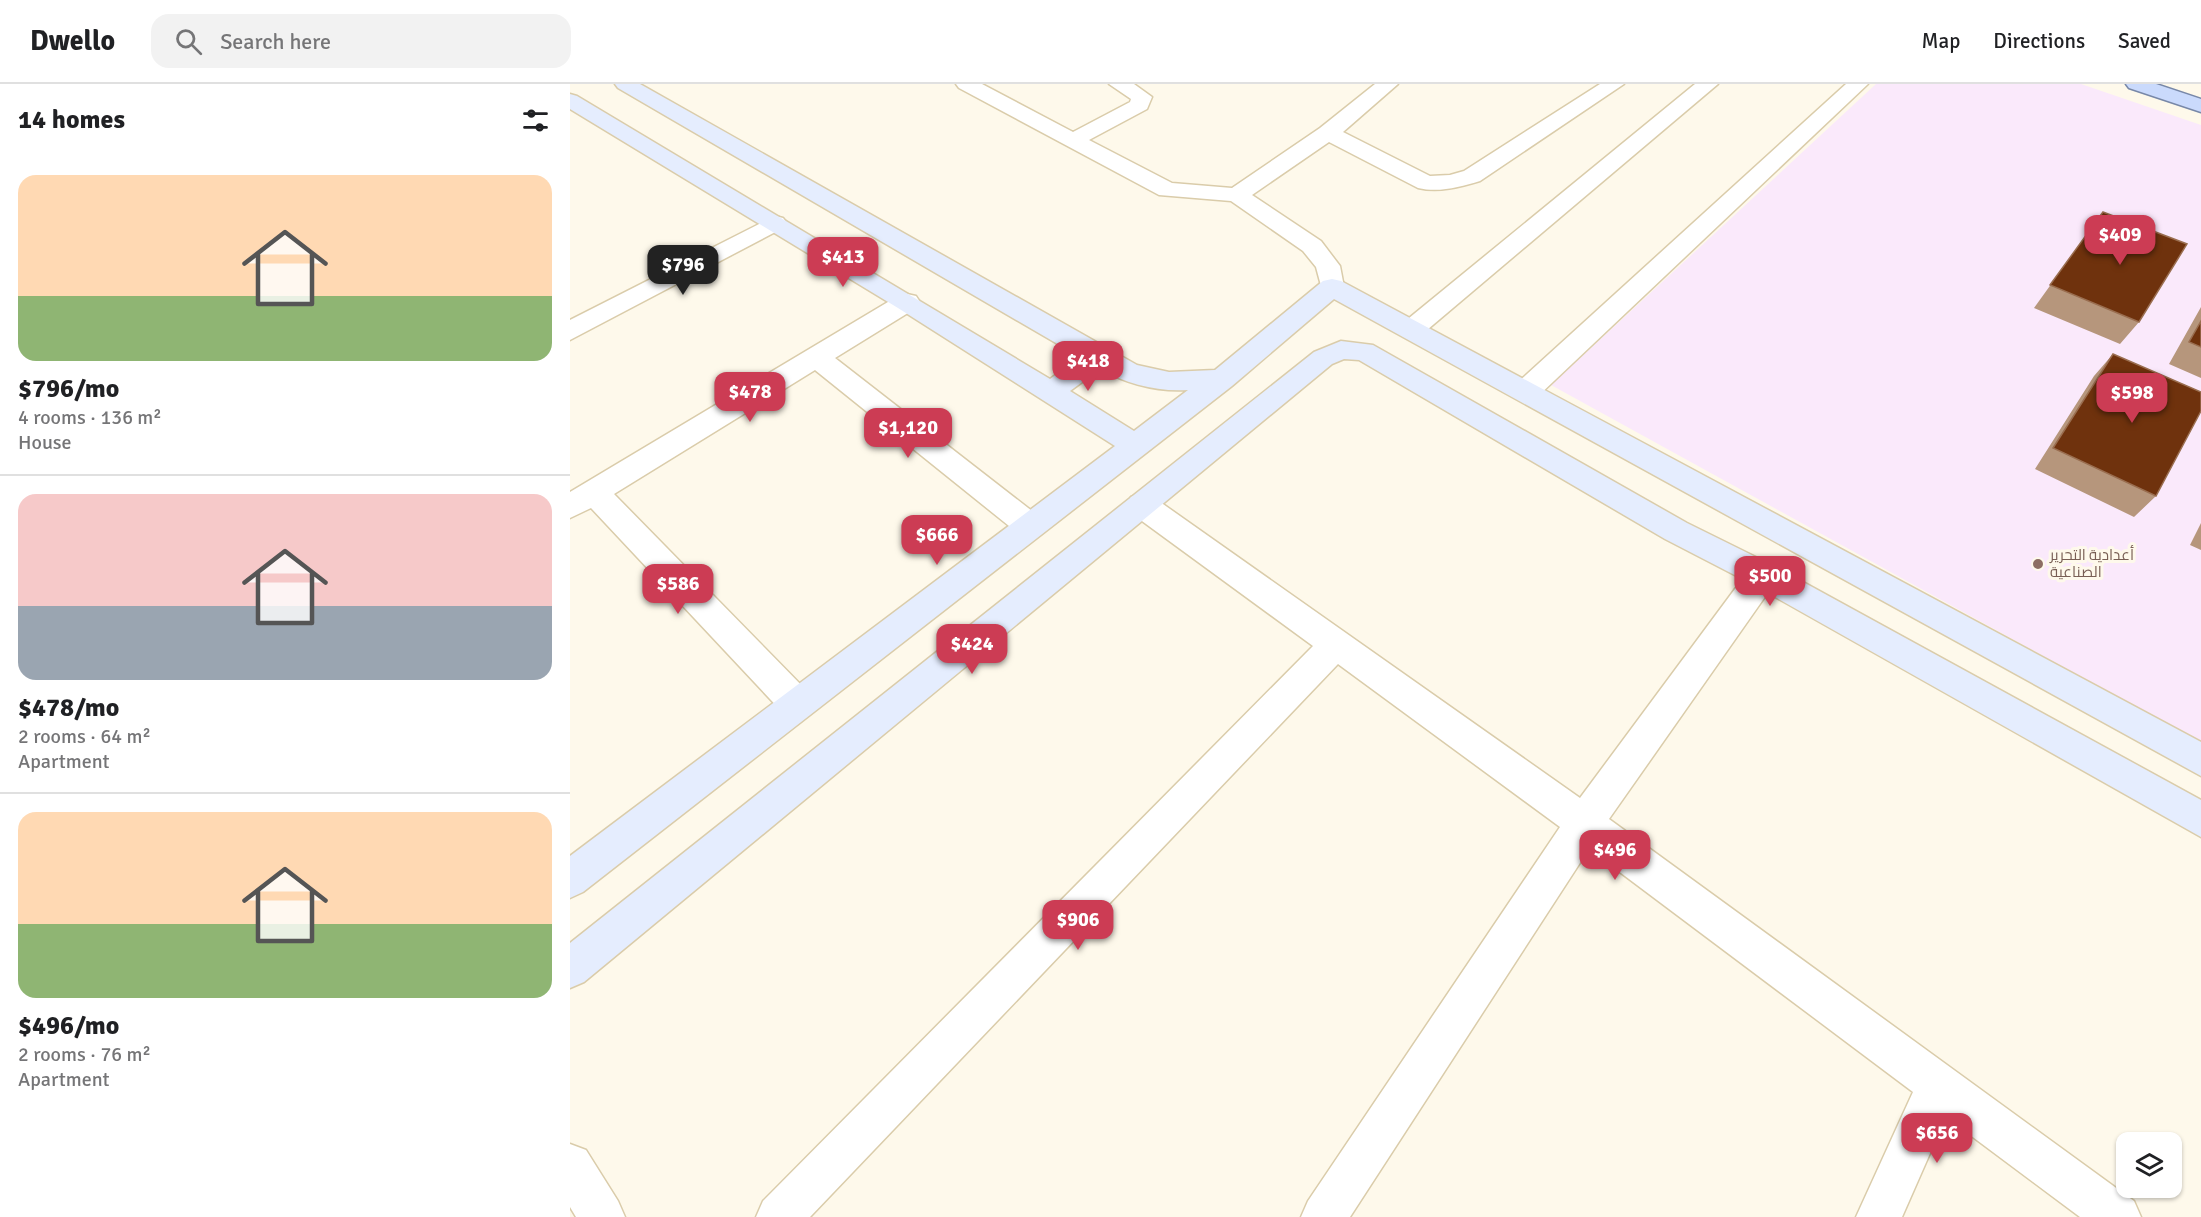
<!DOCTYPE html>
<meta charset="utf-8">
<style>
body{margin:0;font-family:Signika,Cairo,sans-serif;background:#f2f2f2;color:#202124;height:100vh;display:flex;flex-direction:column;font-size:22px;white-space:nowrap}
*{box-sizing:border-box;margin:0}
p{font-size:20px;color:#757577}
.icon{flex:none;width:33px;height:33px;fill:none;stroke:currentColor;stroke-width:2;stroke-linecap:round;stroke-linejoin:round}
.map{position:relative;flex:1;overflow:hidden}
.panel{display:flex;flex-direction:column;background:#fff;width:570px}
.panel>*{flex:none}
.buttons{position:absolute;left:1546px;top:1048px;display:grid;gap:12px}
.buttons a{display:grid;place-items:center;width:66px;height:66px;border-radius:12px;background:#fff;box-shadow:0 2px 4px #0004;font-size:30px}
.price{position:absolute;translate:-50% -51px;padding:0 14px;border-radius:12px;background:#cc3c54;color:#fff;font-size:20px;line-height:39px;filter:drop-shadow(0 2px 3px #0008)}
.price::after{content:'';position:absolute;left:50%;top:36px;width:18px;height:14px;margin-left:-9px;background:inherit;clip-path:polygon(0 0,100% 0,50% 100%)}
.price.active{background:#222;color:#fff}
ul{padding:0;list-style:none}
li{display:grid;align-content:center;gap:12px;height:318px;padding:0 18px}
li+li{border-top:2px solid #e0e0e0}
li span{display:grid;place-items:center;height:186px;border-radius:18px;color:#555}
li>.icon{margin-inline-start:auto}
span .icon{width:108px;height:108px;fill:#fffc;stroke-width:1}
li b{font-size:26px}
h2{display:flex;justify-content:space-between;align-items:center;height:72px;padding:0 18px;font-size:26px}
header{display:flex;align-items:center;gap:36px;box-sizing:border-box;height:84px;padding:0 30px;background:#fff;border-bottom:2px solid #e0e0e0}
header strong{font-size:28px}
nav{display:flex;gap:33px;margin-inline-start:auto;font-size:21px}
.search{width:420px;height:54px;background:#f2f2f2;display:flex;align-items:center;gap:15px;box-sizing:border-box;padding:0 21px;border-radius:18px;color:#757577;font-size:22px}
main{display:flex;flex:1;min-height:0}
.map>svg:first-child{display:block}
</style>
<header>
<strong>Dwello</strong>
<div class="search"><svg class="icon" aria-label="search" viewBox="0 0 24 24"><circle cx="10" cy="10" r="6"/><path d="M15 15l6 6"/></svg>Search here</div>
<nav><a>Map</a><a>Directions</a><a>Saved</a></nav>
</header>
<main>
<section class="panel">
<h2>14 homes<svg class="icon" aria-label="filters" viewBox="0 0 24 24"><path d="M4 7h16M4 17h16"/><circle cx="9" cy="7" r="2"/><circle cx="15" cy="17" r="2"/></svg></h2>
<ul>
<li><span style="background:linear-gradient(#ffd9b3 65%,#8fb573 0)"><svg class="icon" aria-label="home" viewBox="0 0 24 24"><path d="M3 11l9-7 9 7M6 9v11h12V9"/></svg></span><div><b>$796/mo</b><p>4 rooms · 136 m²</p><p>House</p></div></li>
<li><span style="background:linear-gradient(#f6c9c9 60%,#9aa5b1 0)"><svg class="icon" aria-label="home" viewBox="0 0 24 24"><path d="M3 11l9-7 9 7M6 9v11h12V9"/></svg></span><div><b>$478/mo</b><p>2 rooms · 64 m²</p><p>Apartment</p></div></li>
<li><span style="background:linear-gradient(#ffd9b3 60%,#8fb573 0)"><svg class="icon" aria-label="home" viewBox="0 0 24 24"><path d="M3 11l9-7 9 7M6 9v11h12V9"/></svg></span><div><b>$496/mo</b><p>2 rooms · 76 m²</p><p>Apartment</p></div></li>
</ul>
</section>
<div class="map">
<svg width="1631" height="1133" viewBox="0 0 1631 1133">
<rect width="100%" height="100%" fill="#fef9eb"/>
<!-- education -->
<path fill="#fae9fb" d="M1306,0h205l120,41v618l-650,-358z"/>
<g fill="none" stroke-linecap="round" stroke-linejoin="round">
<defs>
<path id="street" d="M386,0h26l91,48 57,-30 1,-3 -22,-15h25l18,13 -5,12 -58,31 83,43 60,5 88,-60 55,-44h23l-55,48 87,44 20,-1 14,-4 136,-87h24l-144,97c-20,6 -41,12 -62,7l-89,-46 -77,53 69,46 19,25 4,21 -3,6 -9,2 -9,-2 -7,-26 -13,-16 -72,-50 -72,-6 -200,-107z
M1125,0h23l-297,251 -9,3 -9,-3 -4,-6 4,-6z
M1276,0h22l-332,314 -10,3 -10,-3 -4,-7 4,-7z
M205,132l8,2 4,5 -4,5 -213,112v-20z
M337,210l9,2 4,6 -4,6 -81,50 206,160 4,8 -4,8 -11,4 -11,-4 -204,-164 -201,124 195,199 5,11 -5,11 -12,4 -12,-4 -194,-207 -21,10v-26l328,-196z
M572,409l11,4 427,301 172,-232 11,-4 11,4 5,9 -5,9 -165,235 525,382 7,16h-61l-134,-100 -44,100h-46l57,-125 -324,-243 -239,368h-49l7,-16 252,-374 -222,-163 -528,553h-54l7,-16 550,-555 -182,-133 -4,-8 4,-8z
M0,1060l16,6 32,51 7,16h-49l-6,-10z"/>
<path id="secondary" d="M45,0h25l497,281 32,7 46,-2 108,-89 9,-2 9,2 860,461v34l-867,-477 -102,87 -649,506 -13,6v-42l545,-410 -217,-138 -328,-199v-15l7,2 473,283 30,-22 -462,-269zM530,285c27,15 57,23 88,21l-54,41 -64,-40z
M771,257l32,4 314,178 87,43 427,234v37l-449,-253 -87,-45 -306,-179 -15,-1 -12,5 -748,618 -14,6v-45l744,-591z"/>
<path id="primary" d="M1556,0h30l45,15v13l-72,-24z"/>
</defs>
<!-- street casing -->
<use href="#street" stroke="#daccaa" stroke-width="3"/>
<!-- secondary casing -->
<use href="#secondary" stroke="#daccaa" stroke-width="3"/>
<!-- primary casing -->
<use href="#primary" stroke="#7888a8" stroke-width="3"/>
<!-- street -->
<use href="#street" fill="#fff" fill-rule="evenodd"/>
<!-- secondary -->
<use href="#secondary" fill="#e5edfe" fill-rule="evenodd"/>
<!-- primary -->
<use href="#primary" fill="#cadafc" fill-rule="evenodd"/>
</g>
<!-- wall -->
<path fill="#b6967c" d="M1533,128l36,110 -19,22 -86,-36z
M1631,223v71l-32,-14z
M1543,270l43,142 -22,21 -99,-48 59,-93z
M1631,439v27l-11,-5z"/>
<!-- building -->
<path fill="#6f320d" stroke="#9a6e50" stroke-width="1.5" d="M1533,128l84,32 -48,78 -89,-37z
M1631,237v26l-12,-5z
M1543,270l88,38v19l-45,85 -103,-48z"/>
<!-- markers -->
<circle fill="#8d6e63" stroke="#fef9eb" stroke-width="2" cx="1468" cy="480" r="6"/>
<g text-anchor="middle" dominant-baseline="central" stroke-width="6" stroke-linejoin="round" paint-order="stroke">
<!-- education labels -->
<g font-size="15" fill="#785e54" stroke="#fef9eb" text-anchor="start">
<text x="1480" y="471">أعدادية التحرير<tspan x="1480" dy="17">الصناعية</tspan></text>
</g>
</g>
</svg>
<div class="buttons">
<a><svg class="icon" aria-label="layers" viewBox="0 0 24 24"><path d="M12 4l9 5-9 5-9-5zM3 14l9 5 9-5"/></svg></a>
</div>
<b class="price" style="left:1550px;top:182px">$409</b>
<b class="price" style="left:273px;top:204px">$413</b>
<b class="price active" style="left:113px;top:212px">$796</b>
<b class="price" style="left:518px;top:308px">$418</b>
<b class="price" style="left:180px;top:339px">$478</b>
<b class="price" style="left:1562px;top:340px">$598</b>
<b class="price" style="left:338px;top:375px">$1,120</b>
<b class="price" style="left:367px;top:482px">$666</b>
<b class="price" style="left:1200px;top:523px">$500</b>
<b class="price" style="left:108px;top:531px">$586</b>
<b class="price" style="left:402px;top:591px">$424</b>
<b class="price" style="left:1045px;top:797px">$496</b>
<b class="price" style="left:508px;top:867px">$906</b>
<b class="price" style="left:1367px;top:1080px">$656</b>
</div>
</main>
